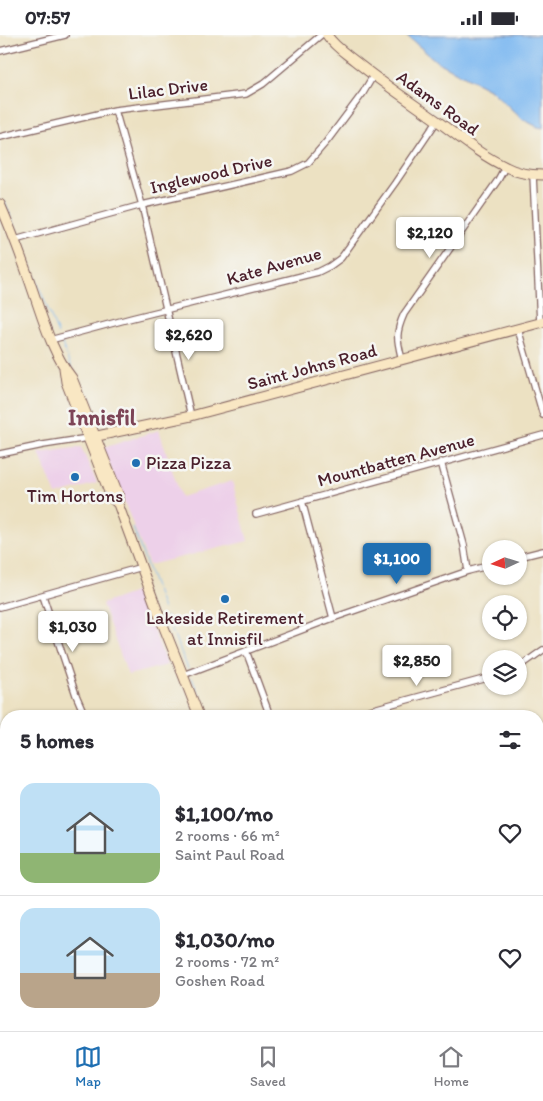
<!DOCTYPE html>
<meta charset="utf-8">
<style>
body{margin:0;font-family:Itim,sans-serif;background:#f7f7f7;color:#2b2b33;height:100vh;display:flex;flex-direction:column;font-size:19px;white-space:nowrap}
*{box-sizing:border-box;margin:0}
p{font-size:16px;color:#7c7c81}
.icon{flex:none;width:28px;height:28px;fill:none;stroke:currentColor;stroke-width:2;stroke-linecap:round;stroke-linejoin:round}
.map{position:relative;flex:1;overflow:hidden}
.sheet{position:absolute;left:0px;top:675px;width:544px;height:321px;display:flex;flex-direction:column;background:#fff;border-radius:20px 20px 0 0;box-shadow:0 1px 4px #0004}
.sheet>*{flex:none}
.needle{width:32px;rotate:266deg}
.tools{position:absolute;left:482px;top:505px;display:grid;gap:10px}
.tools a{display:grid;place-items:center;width:45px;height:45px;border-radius:50%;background:#fff;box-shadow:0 1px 4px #0004;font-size:25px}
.price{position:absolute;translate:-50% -42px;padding:0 11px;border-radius:5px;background:#fff;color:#222;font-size:16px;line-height:32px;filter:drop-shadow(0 1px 2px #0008)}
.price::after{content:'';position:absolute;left:50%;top:30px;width:15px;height:11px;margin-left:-8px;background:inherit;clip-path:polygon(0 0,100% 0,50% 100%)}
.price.selected{background:#1f6fb2;color:#fff}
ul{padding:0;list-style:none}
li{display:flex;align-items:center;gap:15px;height:125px;padding:0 20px}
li+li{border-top:1px solid #e1e1e2}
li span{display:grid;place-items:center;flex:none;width:140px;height:100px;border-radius:15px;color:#555}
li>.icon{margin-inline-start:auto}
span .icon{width:60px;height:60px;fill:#fffc;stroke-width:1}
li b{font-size:21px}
h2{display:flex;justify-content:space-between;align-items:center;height:60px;padding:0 20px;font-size:21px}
.status{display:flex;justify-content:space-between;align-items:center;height:35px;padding:0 25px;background:#fff;direction:ltr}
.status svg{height:14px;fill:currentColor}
.tab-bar{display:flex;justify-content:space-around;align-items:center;height:70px;border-top:1px solid #e1e1e2;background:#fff;font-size:14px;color:#7c7c81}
.tab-bar a{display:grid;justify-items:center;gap:2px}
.tab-bar .selected{color:#1f6fb2}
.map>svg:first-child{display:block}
</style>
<div class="status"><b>07:57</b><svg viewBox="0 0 49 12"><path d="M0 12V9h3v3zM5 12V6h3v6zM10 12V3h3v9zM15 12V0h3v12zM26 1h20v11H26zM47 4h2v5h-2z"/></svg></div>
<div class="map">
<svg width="543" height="996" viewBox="0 0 543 996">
<rect width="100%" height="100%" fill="#f6f6f2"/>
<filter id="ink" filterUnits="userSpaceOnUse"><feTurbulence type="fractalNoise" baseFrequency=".02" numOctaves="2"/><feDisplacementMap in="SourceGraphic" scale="10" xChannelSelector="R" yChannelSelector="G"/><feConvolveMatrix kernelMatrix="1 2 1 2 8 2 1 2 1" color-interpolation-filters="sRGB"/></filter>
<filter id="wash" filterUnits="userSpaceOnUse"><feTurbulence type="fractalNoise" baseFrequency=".0096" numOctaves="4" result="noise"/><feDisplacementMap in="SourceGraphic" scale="20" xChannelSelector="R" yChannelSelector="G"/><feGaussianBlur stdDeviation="1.12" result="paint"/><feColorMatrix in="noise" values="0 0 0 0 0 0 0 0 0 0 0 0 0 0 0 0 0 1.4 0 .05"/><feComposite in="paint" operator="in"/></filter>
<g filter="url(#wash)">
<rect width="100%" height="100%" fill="#ece1c2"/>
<!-- built -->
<path fill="#edd0e9" d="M159,395l22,67 51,-16 16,60 -99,24 -46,-117z
M81,412l16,36 -41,12 -17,-42z
M138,556l29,74 -39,10 -26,-71z
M328,990h25l10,6h-32z"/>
<!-- forest -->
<path fill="#80b774" stroke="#656b50" d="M6,929v61h70l-3,6h-73v-64z
M160,990h46l2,6h-50z
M252,990h44l2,6h-62z"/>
<!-- water -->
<path fill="#80baf1" stroke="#656c8e" d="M406,0h137v93l-5,-1 -16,-8 -31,-29 -55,-29z
M107,990h47l-1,4 -5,2h-45z"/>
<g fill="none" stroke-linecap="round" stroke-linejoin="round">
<!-- stream -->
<path stroke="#80baf1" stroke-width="1" d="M4,167h1l13,33
M21,208l37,91
M61,306l11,30
M133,493l30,81
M166,581l22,53
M191,641l17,40
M0,947l6,-2
M59,990l1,6
M213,990l2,6
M390,990l5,6"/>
</g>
</g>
<g filter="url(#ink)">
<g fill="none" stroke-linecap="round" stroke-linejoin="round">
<defs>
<path id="street" d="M0,16l65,-16
M115,75l27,95 49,211
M0,102l115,-27 131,-16 17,-10 58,-49
M533,140l7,148
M15,205l127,-35 150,-34 16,-8 19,-22 36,-48 10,-17
M518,294l25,86
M50,305l82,-22 186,-46 12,-6 11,-8 54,-75 42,-62
M402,325c-5,-21 -7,-26 2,-46l94,-134 7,-13
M0,419l43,-9 45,-7
M441,427l23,83 4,26
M302,466l31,117
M256,479l287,-79
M519,522l24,-6
M43,561l33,99 9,21
M0,572l142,-40
M246,616l24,65
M519,632l24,-17
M183,640l150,-57 135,-47 23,-6
M348,681l143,-39
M0,749l6,16
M0,825l6,-2
M538,846h5
M538,986l5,-2
M470,990l5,6
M497,996l23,-6"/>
<path id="secondary" d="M327,0c7,11 18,18 28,26 26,21 53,39 81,59 22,16 44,35 70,47 11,6 24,8 37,8
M0,169c13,30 24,60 34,90 10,29 19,60 38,84l47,118 -1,8
M64,333l2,14 45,115 7,7 41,111 24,60 16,41
M88,403l103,-22 352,-94
M317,990l3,6"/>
</defs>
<!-- street casing -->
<use href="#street" stroke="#836360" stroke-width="8"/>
<!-- secondary casing -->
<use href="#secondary" stroke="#836360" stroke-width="11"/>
<!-- street -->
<use href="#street" stroke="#fff" stroke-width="5.5"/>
<!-- secondary -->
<use href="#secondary" stroke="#f9e7c3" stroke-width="9"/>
</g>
</g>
<!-- markers -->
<g fill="#1f6fb2" stroke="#f6f6f2" stroke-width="2">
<circle cx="136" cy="428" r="5"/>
<circle cx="75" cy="442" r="5"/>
<circle cx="225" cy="564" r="5"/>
</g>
<g text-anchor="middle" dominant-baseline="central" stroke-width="5" stroke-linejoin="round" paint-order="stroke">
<!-- street labels -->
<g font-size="18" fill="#4a1f2b" stroke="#f6f6f2">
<text transform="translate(168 54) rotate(-7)">Lilac Drive</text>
<text transform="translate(438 68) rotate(36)">Adams Road</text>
<text transform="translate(211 139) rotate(-13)">Inglewood Drive</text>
<text transform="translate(274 231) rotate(-16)">Kate Avenue</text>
<text transform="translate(312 332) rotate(-15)">Saint Johns Road</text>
<text transform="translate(396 425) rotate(-15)">Mountbatten Avenue</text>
</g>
<!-- poi labels -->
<g font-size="18" fill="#4a1f2b" stroke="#f6f6f2">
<text x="146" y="428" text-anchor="start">Pizza Pizza</text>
<text x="75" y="461">Tim Hortons</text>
<text x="225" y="583">Lakeside Retirement<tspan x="225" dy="21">at Innisfil</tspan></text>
</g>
<!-- district labels -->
<g font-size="22" font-weight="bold" fill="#7d4456" stroke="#f6f6f2">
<text x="102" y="382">Innisfil</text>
</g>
</g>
</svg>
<div class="tools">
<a><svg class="needle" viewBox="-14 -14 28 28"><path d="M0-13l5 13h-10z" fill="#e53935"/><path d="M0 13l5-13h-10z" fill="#7c7c81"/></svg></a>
<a><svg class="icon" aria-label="locate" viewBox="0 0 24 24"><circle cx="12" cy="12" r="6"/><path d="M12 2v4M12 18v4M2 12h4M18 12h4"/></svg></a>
<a><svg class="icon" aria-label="layers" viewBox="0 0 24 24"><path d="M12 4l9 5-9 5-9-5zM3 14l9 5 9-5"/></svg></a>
</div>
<b class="price" style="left:430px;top:224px">$2,120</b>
<b class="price" style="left:189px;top:326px">$2,620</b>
<b class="price selected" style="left:397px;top:550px">$1,100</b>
<b class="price" style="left:73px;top:618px">$1,030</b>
<b class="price" style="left:417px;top:652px">$2,850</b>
<section class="sheet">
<h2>5 homes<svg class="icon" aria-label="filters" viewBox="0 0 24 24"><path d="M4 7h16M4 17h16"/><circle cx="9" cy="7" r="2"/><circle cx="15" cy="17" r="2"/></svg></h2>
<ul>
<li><span style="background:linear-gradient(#bfe0f5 70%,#8fb573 0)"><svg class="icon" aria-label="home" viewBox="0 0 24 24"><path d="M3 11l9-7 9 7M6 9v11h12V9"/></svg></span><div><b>$1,100/mo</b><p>2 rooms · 66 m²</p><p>Saint Paul Road</p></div><svg class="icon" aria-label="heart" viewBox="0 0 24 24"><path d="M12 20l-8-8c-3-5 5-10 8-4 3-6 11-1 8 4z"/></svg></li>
<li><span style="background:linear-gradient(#bfe0f5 65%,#b9a48a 0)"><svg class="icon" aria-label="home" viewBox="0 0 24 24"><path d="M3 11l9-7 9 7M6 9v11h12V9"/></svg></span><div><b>$1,030/mo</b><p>2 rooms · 72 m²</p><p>Goshen Road</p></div><svg class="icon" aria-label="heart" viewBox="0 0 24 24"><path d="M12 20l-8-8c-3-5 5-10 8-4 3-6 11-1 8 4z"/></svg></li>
</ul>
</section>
</div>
<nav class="tab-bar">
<a class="selected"><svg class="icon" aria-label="map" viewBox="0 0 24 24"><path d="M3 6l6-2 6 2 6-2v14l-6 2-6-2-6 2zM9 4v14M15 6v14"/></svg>Map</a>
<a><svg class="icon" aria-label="saved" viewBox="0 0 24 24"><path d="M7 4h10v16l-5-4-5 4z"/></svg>Saved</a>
<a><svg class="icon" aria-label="home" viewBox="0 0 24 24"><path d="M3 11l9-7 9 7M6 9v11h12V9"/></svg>Home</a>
</nav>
